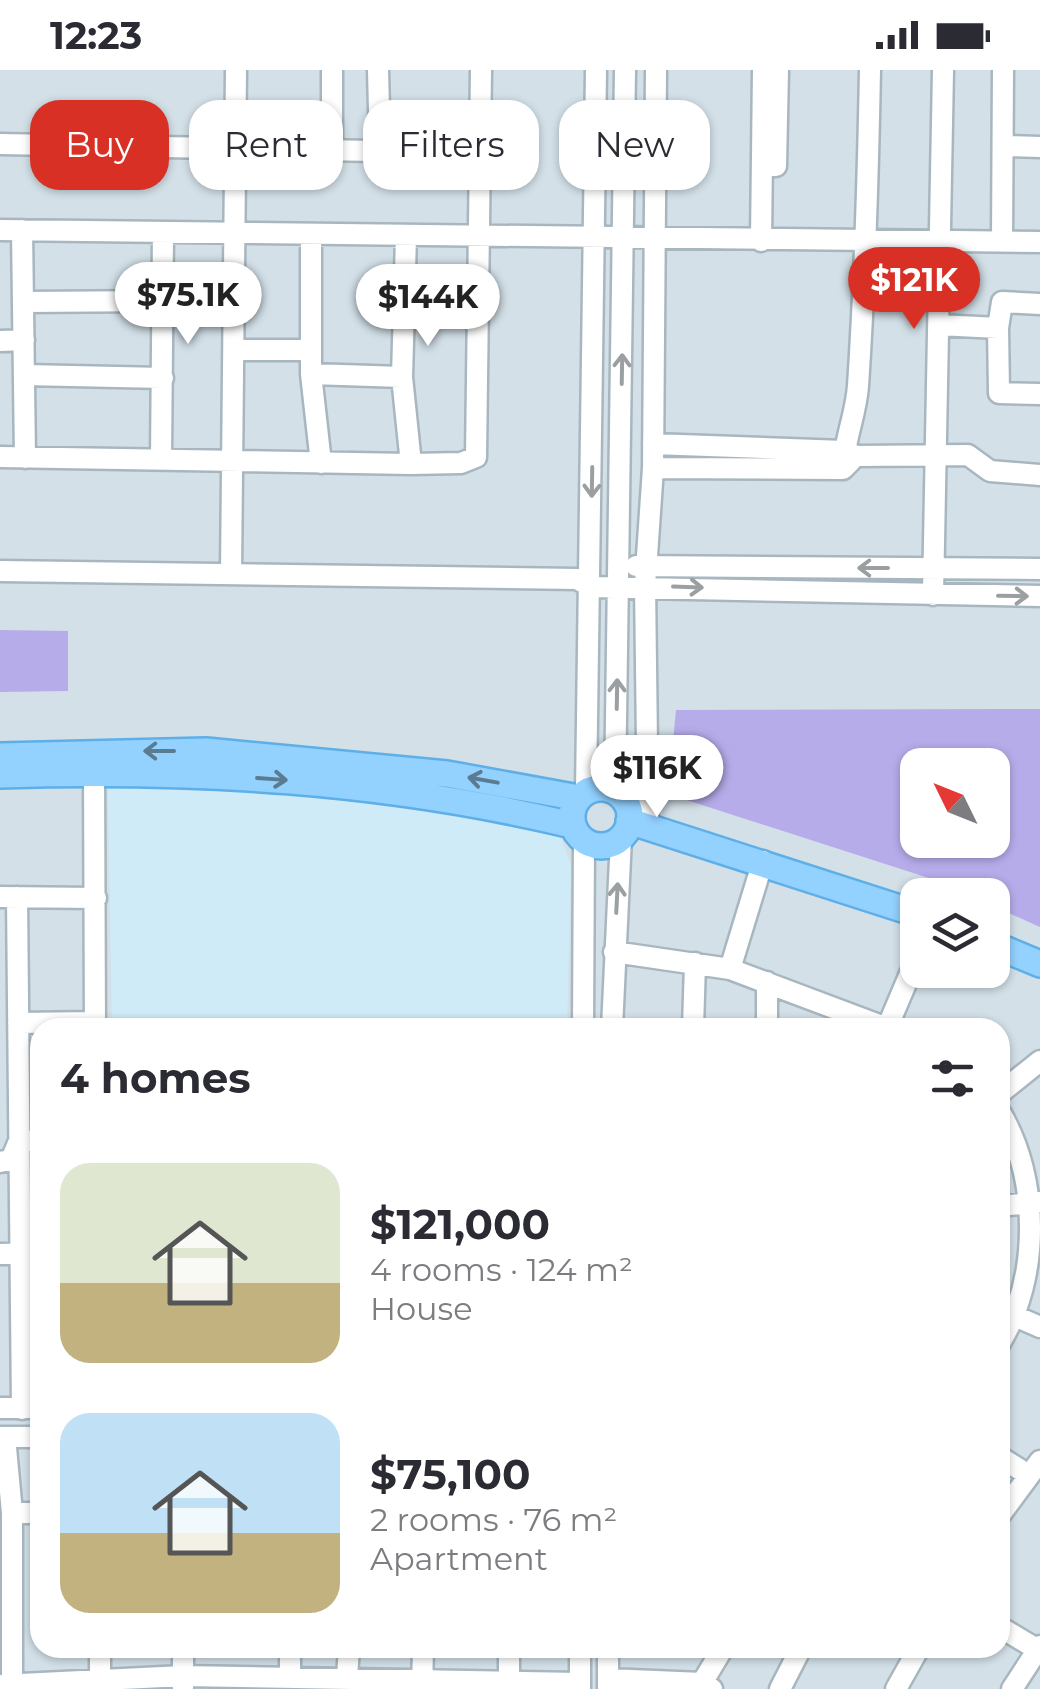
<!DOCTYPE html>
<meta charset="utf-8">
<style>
body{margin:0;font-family:Montserrat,sans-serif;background:#f7f7f7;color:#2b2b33;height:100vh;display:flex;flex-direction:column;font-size:38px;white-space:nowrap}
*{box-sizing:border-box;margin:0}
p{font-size:32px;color:#7c7c81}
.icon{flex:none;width:55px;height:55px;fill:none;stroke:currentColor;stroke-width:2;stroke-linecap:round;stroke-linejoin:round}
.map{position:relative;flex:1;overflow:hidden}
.sheet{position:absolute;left:30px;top:948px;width:980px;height:640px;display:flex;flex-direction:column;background:#fff;border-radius:30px;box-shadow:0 2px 8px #0004}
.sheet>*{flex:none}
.guide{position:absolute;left:30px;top:30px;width:980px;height:90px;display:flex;gap:20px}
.needle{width:65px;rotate:313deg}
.controls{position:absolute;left:900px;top:678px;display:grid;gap:20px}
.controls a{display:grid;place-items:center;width:110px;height:110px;border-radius:20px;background:#fff;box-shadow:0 2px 8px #0004;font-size:50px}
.price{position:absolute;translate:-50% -85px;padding:0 22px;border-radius:35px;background:#fff;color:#222;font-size:32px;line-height:65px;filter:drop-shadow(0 2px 5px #0008)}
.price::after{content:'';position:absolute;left:50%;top:60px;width:30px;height:22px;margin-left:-15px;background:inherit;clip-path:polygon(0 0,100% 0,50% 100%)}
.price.on{background:#d93025;color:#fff}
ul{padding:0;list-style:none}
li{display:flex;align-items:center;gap:30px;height:250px;padding:0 30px}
li span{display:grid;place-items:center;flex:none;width:280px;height:200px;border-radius:30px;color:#555}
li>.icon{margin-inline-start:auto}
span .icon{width:120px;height:120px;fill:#fffc;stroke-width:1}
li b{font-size:42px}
h2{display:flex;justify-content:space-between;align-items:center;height:120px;padding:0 30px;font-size:42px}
.pill{padding:0 35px;border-radius:30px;background:#fff;box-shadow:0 2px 8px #0004;font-size:35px;line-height:90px}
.pill.on{background:#d93025;color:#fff}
.status{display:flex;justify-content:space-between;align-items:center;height:70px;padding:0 50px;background:#fff;direction:ltr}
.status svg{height:28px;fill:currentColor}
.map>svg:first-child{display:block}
</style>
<div class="status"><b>12:23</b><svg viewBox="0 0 49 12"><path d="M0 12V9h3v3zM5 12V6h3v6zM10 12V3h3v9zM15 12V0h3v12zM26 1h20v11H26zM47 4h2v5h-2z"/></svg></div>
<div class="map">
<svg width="1040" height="1619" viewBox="0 0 1040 1619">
<rect width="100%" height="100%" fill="#e5eef3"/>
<!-- residential -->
<path fill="#d3e0e8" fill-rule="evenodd" d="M0,0h1040v1619h-1040zM918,695h74v75h-74zM918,825h74v75h-74zM40,958h960v620h-960z"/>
<!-- commercial -->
<path fill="#cfebf7" d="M108,715l205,8 241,40 8,7 9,26 -4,161h-455z"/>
<!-- green -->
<path fill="#b6acea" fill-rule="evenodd" d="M0,560l68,1v60l-68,1z
M1040,639v218l-47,-21 -1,-11h-24l-33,-15 -267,-86 8,-84zM918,695h74v75h-74z"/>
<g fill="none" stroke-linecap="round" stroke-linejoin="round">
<defs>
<path id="minor" d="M378,0l2,79
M0,74l482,9
M1006,76l34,1
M332,79v-79
M776,96l2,-96
M0,160l1040,12
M22,160l3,228
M311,164v140l10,89
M406,166l-4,141 9,87
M761,171l2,-171
M1002,171l1,-171
M23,232l139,-1
M939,255l59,3 4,-26 38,2
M998,258l1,65 41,1
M0,271l24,-1
M236,280h75
M311,304l91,3
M25,305l138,3
M653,374l191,7 13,5 111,-1 22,16 50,4
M0,387l411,7 50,-1 15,-6 5,-387
M161,389l2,-226
M653,398l190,1 8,-8
M843,399c1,-29 13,-54 15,-83 7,-106 10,-210 12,-316
M636,496l404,3
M0,501l577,8 14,8 449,9
M231,503l5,-503
M933,525l10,-525
M94,702l1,256
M586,722l10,-722
M615,722l10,-722
M648,755l-3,-240 8,-117 3,-398
M0,827l96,1
M17,827l5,512
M614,882l116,17 157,59
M730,899l33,-108
M18,953l77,-1
M583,958l1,-187
M612,958l9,-190
M693,958l2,-65
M767,958v-46
M887,958l31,-73
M1000,1023l40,-32
M1000,1042c40,67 40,165 0,231
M0,1092l11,-2 8,-19h21
M1000,1136l40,-4
M0,1184l40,-1
M1017,1247l23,10
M0,1338h40
M0,1367h40
M5,1367l7,76v176
M1000,1387l27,17
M12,1443h28
M1000,1445l40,-54
M1000,1557l40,24
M183,1578v39
M347,1607l2,-29
M290,1608v-30
M608,1609l94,4 10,6
M702,1613l21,-35
M0,1615l183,-9 397,7
M100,1619v-41
M422,1619l1,-41
M509,1619v-41
M580,1619v-41
M608,1619v-41
M780,1619l21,-41
M896,1619l23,-41
M1012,1619l28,-43"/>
<path id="major" d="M0,686l206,-5 241,23 132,24
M0,705c193,-6 385,5 572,50
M572 747a29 29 0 1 1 58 0a29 29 0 1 1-58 0Z
M629,751l289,93
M992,874l48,20"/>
</defs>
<!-- minor casing -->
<use href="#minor" stroke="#a8b7bf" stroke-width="25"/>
<!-- major casing -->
<use href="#major" stroke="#5eafe8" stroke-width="30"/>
<!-- minor -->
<use href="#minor" stroke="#fff" stroke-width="20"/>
<!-- major -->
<use href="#major" stroke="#93d1ff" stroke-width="25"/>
</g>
<!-- one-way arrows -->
<defs><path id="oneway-shaft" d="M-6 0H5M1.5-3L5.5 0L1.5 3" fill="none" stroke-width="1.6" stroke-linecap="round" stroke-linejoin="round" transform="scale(2.5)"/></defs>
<g stroke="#9aa0a2">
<use href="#oneway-shaft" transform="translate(622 299) rotate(-89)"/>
<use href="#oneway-shaft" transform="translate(592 412) rotate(91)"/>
<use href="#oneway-shaft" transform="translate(873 498) rotate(-180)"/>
<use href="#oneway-shaft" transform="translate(688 517) rotate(2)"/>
<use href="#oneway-shaft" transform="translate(1013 526) rotate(1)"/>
<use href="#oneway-shaft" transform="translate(617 624) rotate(-89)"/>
<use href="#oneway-shaft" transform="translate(617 828) rotate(-87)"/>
</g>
<g stroke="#5b7b90">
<use href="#oneway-shaft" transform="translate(159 681) rotate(180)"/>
<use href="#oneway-shaft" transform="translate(272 709) rotate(4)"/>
<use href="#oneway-shaft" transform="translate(483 710) rotate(-170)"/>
</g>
</svg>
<div class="controls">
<a><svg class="needle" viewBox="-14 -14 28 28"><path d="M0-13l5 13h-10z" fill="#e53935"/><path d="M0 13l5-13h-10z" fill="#7c7c81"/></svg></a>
<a><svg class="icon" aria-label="layers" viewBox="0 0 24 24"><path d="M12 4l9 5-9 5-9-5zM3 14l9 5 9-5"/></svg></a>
</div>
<b class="price on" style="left:914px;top:262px">$121K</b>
<b class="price" style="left:188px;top:277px">$75.1K</b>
<b class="price" style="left:428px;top:279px">$144K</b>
<b class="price" style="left:657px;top:750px">$116K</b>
<div class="guide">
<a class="pill on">Buy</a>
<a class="pill">Rent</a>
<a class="pill">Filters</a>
<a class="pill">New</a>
</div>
<section class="sheet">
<h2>4 homes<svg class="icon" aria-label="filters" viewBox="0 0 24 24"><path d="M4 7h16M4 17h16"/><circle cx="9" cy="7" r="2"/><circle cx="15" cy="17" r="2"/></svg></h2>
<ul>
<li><span style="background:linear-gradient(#dfe7d0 60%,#c2b280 0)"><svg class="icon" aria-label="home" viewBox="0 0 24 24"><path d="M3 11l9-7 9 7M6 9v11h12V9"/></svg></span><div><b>$121,000</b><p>4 rooms · 124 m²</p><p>House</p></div></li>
<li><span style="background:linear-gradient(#bfe0f5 60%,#c2b280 0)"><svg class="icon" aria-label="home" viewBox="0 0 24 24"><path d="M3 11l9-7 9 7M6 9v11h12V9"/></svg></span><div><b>$75,100</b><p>2 rooms · 76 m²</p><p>Apartment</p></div></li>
</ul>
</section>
</div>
